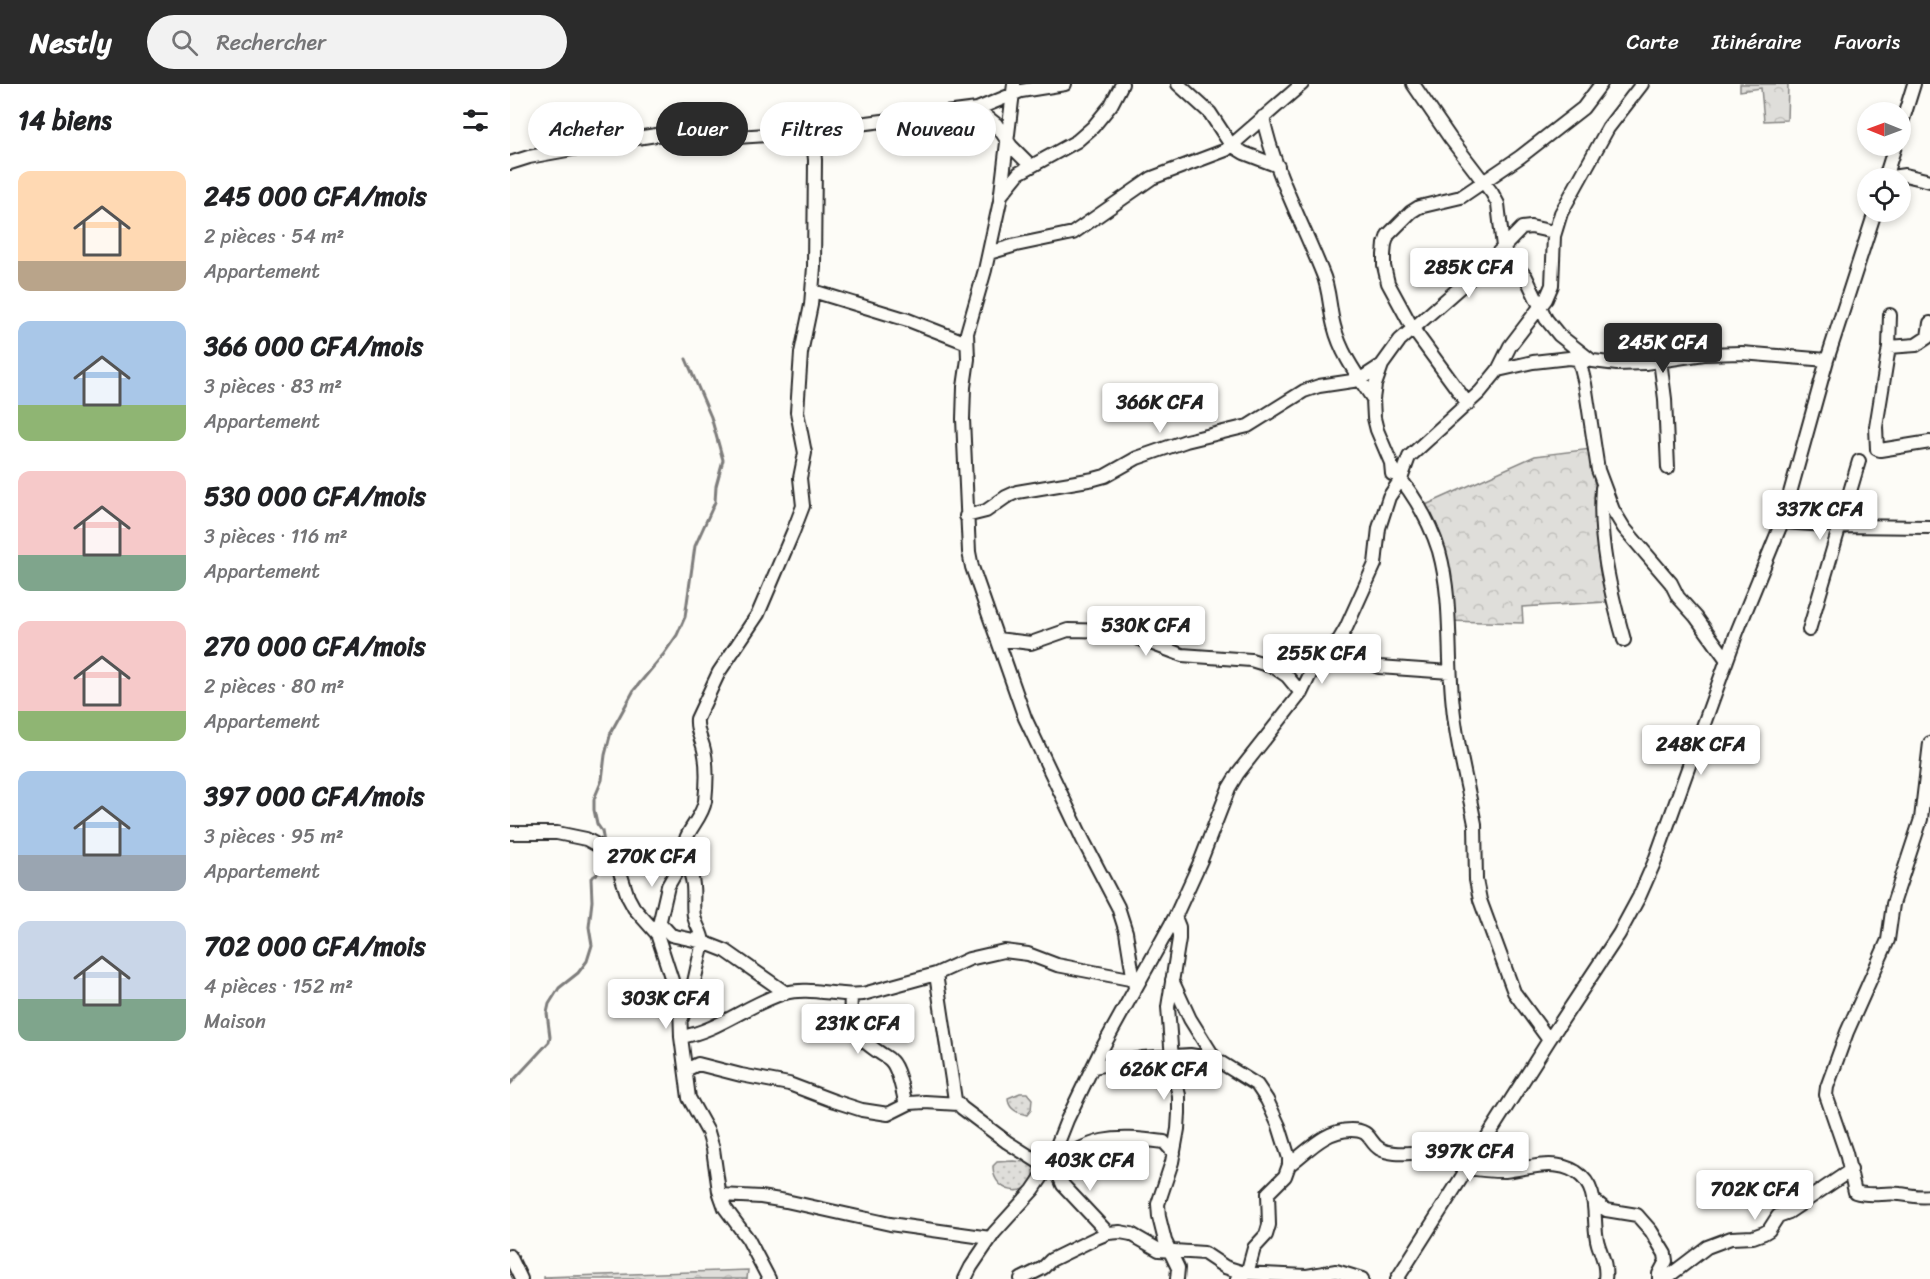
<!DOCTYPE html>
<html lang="fr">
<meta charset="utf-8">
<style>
body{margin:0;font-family:Sriracha,sans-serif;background:#f2f2f2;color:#202124;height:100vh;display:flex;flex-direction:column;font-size:22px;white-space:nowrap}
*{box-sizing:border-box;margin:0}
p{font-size:20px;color:#757577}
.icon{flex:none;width:33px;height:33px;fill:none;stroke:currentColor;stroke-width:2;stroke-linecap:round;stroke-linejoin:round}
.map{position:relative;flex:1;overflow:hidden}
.drawer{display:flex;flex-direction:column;background:#fff;width:510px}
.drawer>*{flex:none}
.top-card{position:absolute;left:18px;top:18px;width:570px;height:54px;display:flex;gap:12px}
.needle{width:39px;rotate:271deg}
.controls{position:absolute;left:1347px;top:18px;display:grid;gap:12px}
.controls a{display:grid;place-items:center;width:54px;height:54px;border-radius:50%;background:#fff;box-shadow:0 3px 9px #0003;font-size:30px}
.price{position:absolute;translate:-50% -51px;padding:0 14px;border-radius:6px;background:#fff;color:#222;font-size:20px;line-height:39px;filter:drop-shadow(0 2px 3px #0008)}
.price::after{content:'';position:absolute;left:50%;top:36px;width:18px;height:14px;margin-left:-9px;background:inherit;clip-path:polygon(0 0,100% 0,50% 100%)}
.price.selected{background:#2b2b2b;color:#fff}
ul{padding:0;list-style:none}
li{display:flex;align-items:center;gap:18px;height:150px;padding:0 18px}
li span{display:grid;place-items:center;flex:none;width:168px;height:120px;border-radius:12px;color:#555}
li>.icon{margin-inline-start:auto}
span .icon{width:72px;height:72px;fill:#fffc;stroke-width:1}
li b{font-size:26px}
h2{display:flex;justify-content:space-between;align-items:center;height:72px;padding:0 18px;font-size:26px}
.chip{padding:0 21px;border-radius:27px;background:#fff;box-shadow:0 3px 9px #0003;font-size:21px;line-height:54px}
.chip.selected{background:#2b2b2b;color:#fff}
header{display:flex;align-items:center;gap:36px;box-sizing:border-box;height:84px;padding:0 30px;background:#2b2b2b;color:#fff}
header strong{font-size:28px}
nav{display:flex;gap:33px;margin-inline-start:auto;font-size:21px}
.search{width:420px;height:54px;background:#f2f2f2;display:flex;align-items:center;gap:15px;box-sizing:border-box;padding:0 21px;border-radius:33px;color:#757577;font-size:22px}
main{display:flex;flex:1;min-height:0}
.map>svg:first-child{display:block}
</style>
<header>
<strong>Nestly</strong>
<div class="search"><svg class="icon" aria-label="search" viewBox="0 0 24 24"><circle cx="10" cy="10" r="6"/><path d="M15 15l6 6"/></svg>Rechercher</div>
<nav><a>Carte</a><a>Itinéraire</a><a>Favoris</a></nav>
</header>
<main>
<section class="drawer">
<h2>14 biens<svg class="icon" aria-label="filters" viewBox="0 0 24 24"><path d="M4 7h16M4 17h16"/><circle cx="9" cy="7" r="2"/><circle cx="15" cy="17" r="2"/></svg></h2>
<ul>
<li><span style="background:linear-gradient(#ffd9b3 75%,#b9a48a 0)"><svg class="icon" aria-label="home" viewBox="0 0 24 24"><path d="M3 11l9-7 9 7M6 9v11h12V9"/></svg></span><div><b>245 000 CFA/mois</b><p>2 pièces · 54 m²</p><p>Appartement</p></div></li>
<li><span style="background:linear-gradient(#a9c7e8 70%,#8fb573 0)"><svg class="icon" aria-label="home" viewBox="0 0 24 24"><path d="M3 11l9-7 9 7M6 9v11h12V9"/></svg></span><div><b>366 000 CFA/mois</b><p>3 pièces · 83 m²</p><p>Appartement</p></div></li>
<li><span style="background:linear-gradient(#f6c9c9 70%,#7fa58c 0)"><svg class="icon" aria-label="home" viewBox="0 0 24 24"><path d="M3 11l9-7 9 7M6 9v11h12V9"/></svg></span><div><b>530 000 CFA/mois</b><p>3 pièces · 116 m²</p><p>Appartement</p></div></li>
<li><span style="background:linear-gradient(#f6c9c9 75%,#8fb573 0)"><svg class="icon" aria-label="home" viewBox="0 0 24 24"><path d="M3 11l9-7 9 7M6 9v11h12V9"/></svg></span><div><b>270 000 CFA/mois</b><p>2 pièces · 80 m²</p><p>Appartement</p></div></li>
<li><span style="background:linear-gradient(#a9c7e8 70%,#9aa5b1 0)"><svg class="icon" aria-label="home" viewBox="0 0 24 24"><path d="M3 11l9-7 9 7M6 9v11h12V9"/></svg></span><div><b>397 000 CFA/mois</b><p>3 pièces · 95 m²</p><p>Appartement</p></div></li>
<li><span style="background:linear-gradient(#c9d6e8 65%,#7fa58c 0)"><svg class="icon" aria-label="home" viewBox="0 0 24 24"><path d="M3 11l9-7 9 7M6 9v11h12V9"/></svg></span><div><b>702 000 CFA/mois</b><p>4 pièces · 152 m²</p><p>Maison</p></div></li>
</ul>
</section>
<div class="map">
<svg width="1420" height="1195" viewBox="0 0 1420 1195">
<defs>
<pattern id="grass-dots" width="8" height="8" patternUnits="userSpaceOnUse" patternTransform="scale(1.5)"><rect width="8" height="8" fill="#dfdeda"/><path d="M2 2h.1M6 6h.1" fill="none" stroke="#c0bfbb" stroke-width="1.8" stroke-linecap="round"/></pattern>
<pattern id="forest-crowns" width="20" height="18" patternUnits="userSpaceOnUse" patternTransform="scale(1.5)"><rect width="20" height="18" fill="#dfdeda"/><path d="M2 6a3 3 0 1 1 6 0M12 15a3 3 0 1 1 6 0" fill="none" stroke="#c0bfbb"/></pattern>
</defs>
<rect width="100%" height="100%" fill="#fdfcf7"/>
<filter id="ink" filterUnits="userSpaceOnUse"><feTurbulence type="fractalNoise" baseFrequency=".0167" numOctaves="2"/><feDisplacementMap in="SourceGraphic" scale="12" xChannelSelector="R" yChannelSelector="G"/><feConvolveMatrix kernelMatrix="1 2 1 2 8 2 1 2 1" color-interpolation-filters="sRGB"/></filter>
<g filter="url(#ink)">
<!-- grass -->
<path fill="url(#grass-dots)" stroke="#858482" stroke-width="1.5" d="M510,1009h7l5,6 -1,11 -4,5c-10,-2 -19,-6 -19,-17z
M503,1077l13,1 7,3c8,35 -41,33 -40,1l4,-4z"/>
<!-- forest -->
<path fill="url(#forest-crowns)" stroke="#858482" stroke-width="1.5" d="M1230,0h48l-1,36 -23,1 -3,-33 -21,3z
M1081,365l15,153 -84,5 1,16 -76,-2 -4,-44 -24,-69 116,-52z
M238,1186l-1,9h-203v-2z"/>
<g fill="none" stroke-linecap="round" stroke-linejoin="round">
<!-- stream -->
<path stroke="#7e7d7b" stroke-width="3" d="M95,764l-3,-17 -5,-7 -3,-14v-11l8,-19 3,-25 6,-23 23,-42 29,-35 14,-20 8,-18 10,-71 20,-44 1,-16 7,-26 -12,-43 -25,-58
M0,1000l39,-42 1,-5 -3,-24 2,-9 10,-16 19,-15 9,-12 5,-16 -3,-18 3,-26 -1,-23c9,-5 12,-9 14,-20"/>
<defs>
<path id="minor" d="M504,0l-14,117 -15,69 -18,63 1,26 -4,28 -1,32 6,133 3,15 53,151 58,122 35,67 8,25 9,56
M668,0l32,29 21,32 13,8 34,13
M903,0l37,54 42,55 6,11 5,43 4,8 19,22 20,42 13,16 33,26
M467,25l19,15 15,22 20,20
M753,33c10,52 39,105 59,155 8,17 7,36 12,54 7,28 23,49 39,73
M1390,45l14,-45
M0,79l19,-6 82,-15 71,-11 40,7 45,-3 45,-7 47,-4 118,-15 44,-18 44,-7
M1375,94l20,-3 25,6
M1375,94l10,-32
M492,110l17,-21 58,-32 16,-14 18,-22 11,-21
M479,169l27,-8 57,-12 79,-55 74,-28 76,-66
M303,207l95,29 59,23
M1380,231l-1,32 -13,80 1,22 3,1 50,-8
M1379,263l27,-2 12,-8 2,-14
M1069,276l6,24 13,86 15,40 11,18 47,55 7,14 18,20 31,43
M1150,276l5,39 3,69
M988,286l35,-8 36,-4 48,6 28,-1 59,-9 38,-1 85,7
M958,320l-55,-75 -25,-46 -4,-17v-11l1,-11 3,-9 23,-23 8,-5 42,-10 59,-40 63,-49 18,-24
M882,384c20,24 38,54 47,83 14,50 8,104 14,155 3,34 12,69 19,103l3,15 1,56 4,20 34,92 35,48
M882,390l-1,-11 -14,-33 -3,-12 -1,-19 2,-14 7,-20 18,-25 91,-80 31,-32 9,-1 23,5
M1092,404c-4,53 8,102 22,152
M456,432l20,-5 20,-14 11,-5 77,-13 11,-3 32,-18 49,-17 62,-15 56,-35 15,-5 40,-6 23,-15
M1272,438l59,4 89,1
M1299,546l50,-169
M487,555l34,4 37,-13 51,1 63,24 69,5 23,7 13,9 14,17
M829,556l17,18 23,9 71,5
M1420,659l-9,76 -28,85 -5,36 -41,92 -20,55 -1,8 20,58 9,39c15,5 30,0 45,2 11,1 19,4 30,2
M0,749h47l29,6 11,6 17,16 5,8 9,28 6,11 23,26 23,71 1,32 8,61 19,34 5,17 6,42 6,17 23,31 21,40
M665,833l4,10v12l-11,68 5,65 6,23v18l-1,16 -6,33 -14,42 1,13 6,24 13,27 -1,11
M150,839l11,12 4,1 28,6 23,9 60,42
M148,845l10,-43 16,-28
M426,890l19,126 7,8 45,34 41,26c44,-31 64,-33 116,-26l10,11
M662,896l18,39 25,40
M341,911c-2,32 2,40 29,58 4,3 8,4 11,8 8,8 12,33 15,44
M172,934l10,-27 11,-49c-1,-10 -7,-16 -9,-26 -2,-12 1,-25 -2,-37 -2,-9 -7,-17 -8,-27 -2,-19 18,-32 21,-51 2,-18 3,-38 -2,-55 -3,-10 -7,-17 -6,-27l22,-47 39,-58 35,-82 10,-26 -3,-28 5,-25 -8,-41 4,-59 10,-48 3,-38 1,-107 -3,-32
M171,953c37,-6 67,-33 103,-44 26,-7 54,4 79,1l73,-20 33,-15 35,-8 24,3 29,11 78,15
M583,983l49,-9 48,-3 25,4 42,26 10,15 12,26 10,32v7l-4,11 -17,17 1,32 -3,10 -12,13 -6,22 -11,9
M176,986l12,-6 43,11 48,9 45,17 28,9 26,4 22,-11 15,-1 34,2
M544,1080l9,21 45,48
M779,1081c19,-14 36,-35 62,-35 21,0 17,12 29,19 13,7 31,3 45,4 15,1 29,11 43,15 11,2 25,3 37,3 23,-2 48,-13 71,1 26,17 15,49 22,72 4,12 9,22 7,35
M211,1111l40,2 25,4 104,23 100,14
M1084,1116l12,10 31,5 14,16 14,23 1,7 -7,13v5
M0,1172l11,23
M455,1195l6,-12 23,-34 39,-43 15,-22 19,-48 32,-66 76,-137 26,-57 28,-72 9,-15 63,-80 16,-33 22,-20 7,-12 29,-64 4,-36 10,-31 12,-18 8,-22 71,-65 18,-22 12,-24 36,-47 6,-14 2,-49 7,-23 47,-85 34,-44
M511,1195l22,-11 8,-8 45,-22 12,-5 12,-1 11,2 28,16 45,3 21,14 19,6 63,3 29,-5 26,8
M887,1195l152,-239 70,-106 20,-37 15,-34 83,-231 45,-110 45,-162 48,-148
M1155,1195l42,-32 24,-9 22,-1 11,-4 5,-3 9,-14 11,-4 62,-42"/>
</defs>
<!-- minor casing -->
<use href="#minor" stroke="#2b2b2b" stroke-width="16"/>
<!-- minor -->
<use href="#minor" stroke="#fdfcf7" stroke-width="12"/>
</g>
</g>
</svg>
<div class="controls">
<a><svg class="needle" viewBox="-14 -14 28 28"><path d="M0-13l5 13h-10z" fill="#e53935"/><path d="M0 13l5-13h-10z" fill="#757577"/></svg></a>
<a><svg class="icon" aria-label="locate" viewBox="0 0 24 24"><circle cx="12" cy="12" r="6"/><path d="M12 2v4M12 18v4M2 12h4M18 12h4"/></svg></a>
</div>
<b class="price" style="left:959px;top:215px">285K CFA</b>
<b class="price selected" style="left:1153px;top:290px">245K CFA</b>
<b class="price" style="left:650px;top:350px">366K CFA</b>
<b class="price" style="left:1310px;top:457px">337K CFA</b>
<b class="price" style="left:636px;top:573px">530K CFA</b>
<b class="price" style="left:812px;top:601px">255K CFA</b>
<b class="price" style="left:1191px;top:692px">248K CFA</b>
<b class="price" style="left:142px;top:804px">270K CFA</b>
<b class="price" style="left:156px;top:946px">303K CFA</b>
<b class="price" style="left:348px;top:971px">231K CFA</b>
<b class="price" style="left:654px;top:1017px">626K CFA</b>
<b class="price" style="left:960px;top:1099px">397K CFA</b>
<b class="price" style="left:580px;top:1108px">403K CFA</b>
<b class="price" style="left:1245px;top:1137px">702K CFA</b>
<div class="top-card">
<a class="chip">Acheter</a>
<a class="chip selected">Louer</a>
<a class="chip">Filtres</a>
<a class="chip">Nouveau</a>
</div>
</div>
</main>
